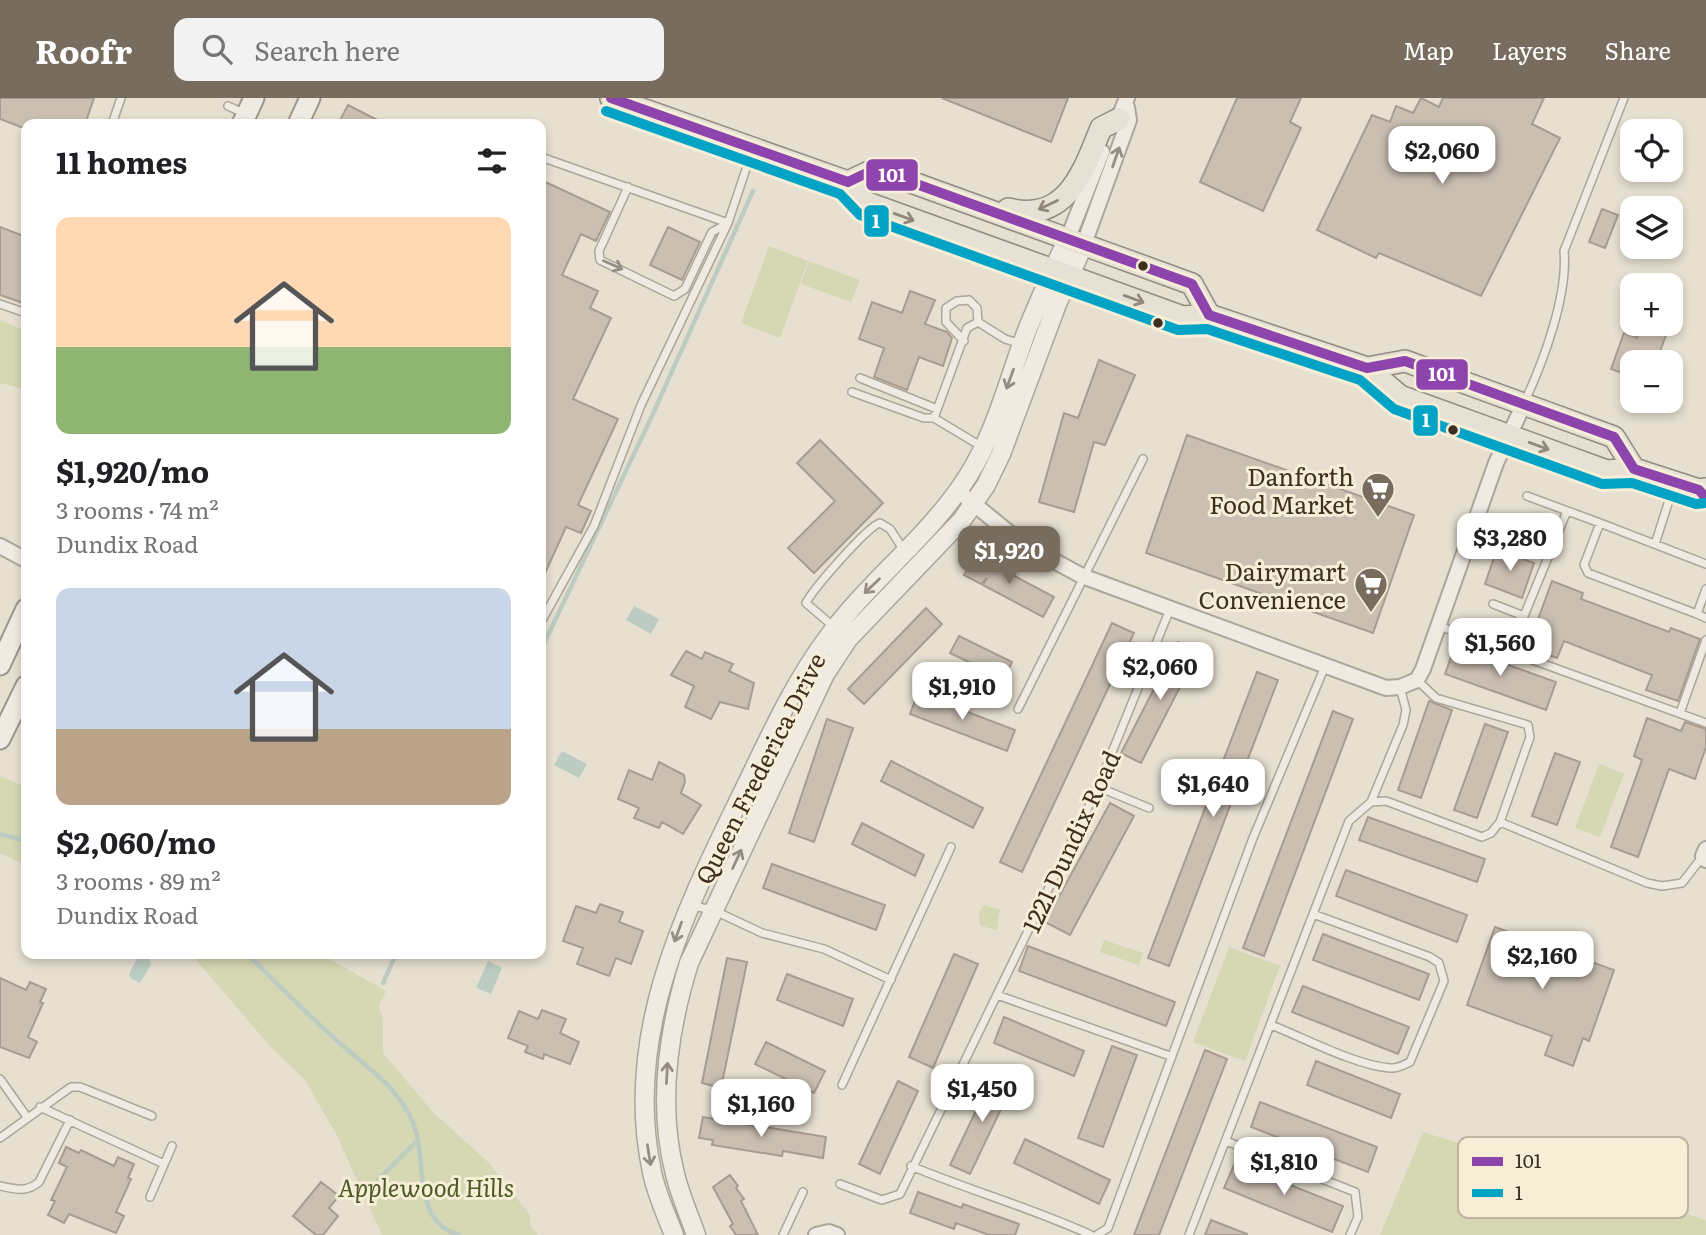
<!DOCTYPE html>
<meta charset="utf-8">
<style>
body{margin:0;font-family:Literata,serif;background:#f2f2f2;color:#202124;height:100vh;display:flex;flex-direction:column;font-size:26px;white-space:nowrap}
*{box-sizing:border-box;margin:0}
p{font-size:23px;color:#757577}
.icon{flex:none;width:38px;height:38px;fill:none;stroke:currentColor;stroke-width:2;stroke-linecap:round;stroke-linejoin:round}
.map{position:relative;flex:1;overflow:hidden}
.side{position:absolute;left:21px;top:21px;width:525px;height:840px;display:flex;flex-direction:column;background:#fff;border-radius:14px;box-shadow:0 4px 10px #0003}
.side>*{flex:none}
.fabs{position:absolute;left:1620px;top:21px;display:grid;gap:14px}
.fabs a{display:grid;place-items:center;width:63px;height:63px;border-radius:14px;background:#fff;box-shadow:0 4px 10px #0003;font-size:35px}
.price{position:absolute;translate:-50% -60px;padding:0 16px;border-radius:14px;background:#fff;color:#222;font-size:23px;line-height:46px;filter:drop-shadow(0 2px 4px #0008)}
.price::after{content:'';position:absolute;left:50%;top:42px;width:21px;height:16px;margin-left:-10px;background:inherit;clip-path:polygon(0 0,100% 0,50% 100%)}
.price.on{background:#786c5e;color:#fff}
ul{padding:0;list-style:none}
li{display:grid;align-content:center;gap:14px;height:371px;padding:0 35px}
li span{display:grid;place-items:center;height:217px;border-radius:14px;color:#555}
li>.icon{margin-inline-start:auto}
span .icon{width:126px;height:126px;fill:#fffc;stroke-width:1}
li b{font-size:30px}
h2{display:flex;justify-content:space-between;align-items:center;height:84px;padding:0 35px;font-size:30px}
header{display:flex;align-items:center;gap:42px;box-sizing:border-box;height:98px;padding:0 35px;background:#786c5e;color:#fff}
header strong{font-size:33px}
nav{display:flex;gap:38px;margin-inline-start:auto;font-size:24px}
.search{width:490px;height:63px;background:#f2f2f2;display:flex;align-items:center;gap:18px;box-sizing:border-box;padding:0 24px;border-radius:14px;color:#757577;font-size:26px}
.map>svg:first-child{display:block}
</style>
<header>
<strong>Roofr</strong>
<div class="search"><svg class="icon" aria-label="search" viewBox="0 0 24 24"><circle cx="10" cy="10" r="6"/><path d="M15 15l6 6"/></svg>Search here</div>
<nav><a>Map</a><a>Layers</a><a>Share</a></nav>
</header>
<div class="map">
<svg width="1706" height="1137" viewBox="0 0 1706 1137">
<rect width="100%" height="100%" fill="#e7e0d1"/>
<!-- green -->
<path fill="#d6d7b3" d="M769,148l39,15 -28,77 -39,-15z
M809,163l51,19 -9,22 -50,-18z
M0,222l26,11v62l-2,-4 -24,-6z
M1599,666l25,10 -24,63 -25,-9z
M0,678l26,11v78l-26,-12z
M984,807l16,5 -3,20 -16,-4c-4,-8 -2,-14 3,-21z
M1104,842l39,13 -4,12 -39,-13z
M1229,849l51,19 -35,95 -52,-19z
M191,856h130l65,37 -7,15 4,13v34l50,59 56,51 41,52v10l8,10h-156l-45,-99 -32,-56 -36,-35z
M1423,1034l283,88v15h-326z"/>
<!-- water -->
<path fill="#bcccc2" d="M634,508l25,13 -8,15 -25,-14z
M562,653l25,13 -8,14 -25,-13z
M139,857l11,4 1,6 -11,18 -10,-5 -1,-4z
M488,863l14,7 -11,26 -15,-6z"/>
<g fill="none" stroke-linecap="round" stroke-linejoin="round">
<!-- stream -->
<path stroke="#bcccc2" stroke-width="4.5" d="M541,552l110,-232 102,-227
M0,736l26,7
M247,856c29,28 58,58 88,85 31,28 72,53 82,96 8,35 -2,87 42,100
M383,885l13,-29
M378,1082l39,-39"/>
</g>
<!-- building -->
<path fill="#cbbfb2" stroke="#a89c90" stroke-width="2" d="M0,0h94l-9,26h-59v5l-26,-10z
M942,0h126l-17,44z
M1237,0h64l-11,24 11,6 -38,83 -63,-29z
M1421,0l18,9 4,-9h101l-12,26 28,14 -79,158 -102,-43 -3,5 -59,-28 55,-115 18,7 6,-16 17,7z
M348,7l37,19h-47z
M541,82l69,32 -14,29 -15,-7 -19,41 36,16 -8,17 21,10 -38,81 45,20 -40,86 13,6 -10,22 -15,-6 -25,55z
M1602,111l16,6 -13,33 -16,-6z
M0,129l26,10v67l-26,-9z
M668,129l32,15 -18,38 -32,-15z
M910,193l25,9 -10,24 22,8 5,6 -9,28 -24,-9 -12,33 -33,-13 10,-29 -25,-9 13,-37 30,11z
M1642,226l26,6 -12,32h-23v15l-22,-8 13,-36 13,5z
M1099,262l36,15 -30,70 -11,-3 -20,70 -35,-10 25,-89 14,5z
M1187,337l227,80 -41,118 -227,-80z
M820,342l63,63 -69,70 -26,-25 47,-47 -38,-38z
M1497,451l37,14 -12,35 -37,-14z
M975,457l79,42 -11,20 -60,-32 4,-7 -6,6 -17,-9z
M1552,483l31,12 -2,6 88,33 2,-4 29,11 -22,62 -32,-11 6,-15 -88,-34 -7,17 -29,-11z
M926,510l16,16 -78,80 -16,-15z
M1112,525l22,10 -112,239 -22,-10z
M959,538l53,26 -8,17 -54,-26z
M1178,544l20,10 -57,111 -20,-10z
M1455,548l101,36 -10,28 -101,-36z
M686,553l16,8 3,-7 28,12 -4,7 25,12 -6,26 -28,-7 -9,17 -26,-12 9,-21 -23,-11z
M1257,574l21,8 -109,286 -21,-8z
M918,595l97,37 -8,21 -97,-37z
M1429,603l23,9 -31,88 -23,-8z
M1333,613l20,8 -89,237 -21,-8z
M1647,620l34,13 4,-9 21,7v18l-11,32 -26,-10 -31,88 -27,-10 31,-87 -8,-4z
M827,621l26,9 -39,114 -25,-9z
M1485,626l23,8 -31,86 -23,-8z
M1555,655l25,9 -23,63 -25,-9z
M891,663l92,47 -10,20 -92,-47z
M659,664l25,13 1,7 -4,11 20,12 -18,29 -21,-12 -3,6 -25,-10 5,-10 -21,-9 11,-29 23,10z
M1110,705l24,13 -64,119 -25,-13z
M1368,719l117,42 -8,23 -118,-42z
M862,725l62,32 -9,21 -63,-32z
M772,766l113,41 -9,25 -113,-42z
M1346,772l121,45 -10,27 -121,-46z
M600,806l23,8 -4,10 24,9 -12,33 -15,-6 -7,18 -32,-12 6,-16 -20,-7 13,-35 20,7z
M1495,829l119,43 -25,71 -6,-3 -10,28 -28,-11 7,-19 -85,-31z
M1323,836l106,40 -10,26 -106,-40z
M1028,848l147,56 -9,24 -147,-55z
M954,856l24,10 -45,104 -24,-11z
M727,860l20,4 -26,126 -19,-5z
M787,876l66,25 -10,27 -66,-26z
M0,880l26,12 4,-8 16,7 -6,13 3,1 -15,34 9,5 -8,16 -29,-11z
M1303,888l106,41 -11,27 -106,-42z
M542,912l24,9 -6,14 19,9 -9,22 -26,-10 -1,5 -18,-7 3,-6 -20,-8 11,-27 19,8z
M1004,919l80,34 -10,25 -80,-33z
M766,944l59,29 -11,22 -59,-29z
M1112,948l25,9 -34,92 -25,-9z
M1205,952l22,9 -68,176h-25z
M1316,963l84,33 -9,24 -84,-33z
M994,975l20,9 -44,92 -20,-9z
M898,983l20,10 -38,83 -21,-10z
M1260,1004l117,45 -9,25 -117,-45z
M703,1019l123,20 -3,21 -40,-7 -1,5 -70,-11 1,-5 -14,-2z
M1025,1041l85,41 -11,24 -85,-41z
M66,1049l13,6 2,-3 33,16 4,-9 16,7 -6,14 3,1 -15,33 8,4 -8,17 -47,-19 -5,9 -16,-8 7,-14 -4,-1 16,-33 -8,-4z
M1235,1065l108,43 -11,26 -108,-44z
M730,1077l8,11 -2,2 8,11 -3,2 17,34h-22l-6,-9 3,-2 -20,-37z
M321,1084l18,14 -10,12 9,8 -15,19h-7l-23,-19z
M918,1094l44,16 1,-4 56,20 -4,11h-26l-33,-12 -2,6 -44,-16z
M1211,1122l36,14v1h-42z"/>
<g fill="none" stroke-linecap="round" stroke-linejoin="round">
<defs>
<path id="service" d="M228,8l18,8
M112,26l9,-26
M541,59l187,66
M628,89l-29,64 1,9 74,36 11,-7 27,-57 15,-8
M0,206l26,9
M964,243l-18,-19v-14l11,-7 12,-1 8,8 1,14 27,17 16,5
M860,280l77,31
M852,294l72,26h10l50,30
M1525,303c19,-41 43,-106 39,-150l60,-153
M934,320l33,-90 11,-6
M1527,398l73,27
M1475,427l76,25
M1655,446l19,-59
M1706,491l-9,25 9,4
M1493,506l31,12
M1697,516l-109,-41 -4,-8 16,-42 106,41
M541,524l53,-96 47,-121 87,-182 24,-72
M1439,528l267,97
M834,529l-28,-24c7,-14 61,-76 74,-80l10,6 15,23
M1499,549l6,-15 19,-16 43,-105
M1018,611l125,-250
M1680,615l26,-73
M1098,689l51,21
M1371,704l32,-77 3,-15 -6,-23
M1500,724l147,61 15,3 20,-3 21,-27
M693,808l20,4 49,23 62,16 67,31
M997,897l173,61
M1271,927c31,12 86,41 119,43 7,1 14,-3 20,-6l34,-81 -5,-18 -9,-6 -117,-43
M0,981l27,38
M842,987l109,-238
M40,1009l124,57
M0,1040l71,-51h9l72,29
M1226,1043l129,51 3,25 -8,18
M911,1068c60,25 121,42 180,69
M840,1086l42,16 18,-6 198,-407 72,-178
M0,1088c15,3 26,7 39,-4l31,-62
M150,1099l22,-51
M783,1137l20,-43
M1097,1137l11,-7 145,-390 73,-174
M1189,1137l160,-414 22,-19 15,-1 96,36 9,-4 9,-11 30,-85 -2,-12 -92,-27 -19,-18"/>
<path id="minor" d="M1116,26l11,-26
M1068,140l34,-86
M1084,146l45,-124 -2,-13
M958,393l65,53 59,32 304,112 14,-1 17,-7 6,-11 73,-206 28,-59
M0,448l26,14
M1706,751l-3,7 3,4
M816,1137l13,-3 8,3"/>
<path id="tertiary" d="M674,1137c-8,-21 -18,-42 -22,-63 -29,-135 31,-257 88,-374 27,-55 52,-113 89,-162 42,-57 101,-100 139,-160 26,-41 39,-90 55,-135 13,-35 29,-69 45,-103
M696,1137c-7,-20 -16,-40 -21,-61 -18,-70 -7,-143 14,-211l136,-289 23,-35 114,-119 24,-35 15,-31 56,-150 27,-60"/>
<path id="secondary" d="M242,26l12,-26
M298,26l12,-26
M0,567l26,-56
M0,641l26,-53"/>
<path id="primary" d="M611,0l237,84 17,20 318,115 26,-2 158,53 33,28 207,75 27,-2 65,21 7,-1
M848,84l27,-13 317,115 17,31
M1008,111c59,15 76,-39 93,-81l18,-9
M1367,270l38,-7 209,76 20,32"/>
</defs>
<!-- service casing -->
<use href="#service" stroke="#ada599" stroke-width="10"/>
<!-- minor casing -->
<use href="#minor" stroke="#ada599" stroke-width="18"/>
<!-- tertiary casing -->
<use href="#tertiary" stroke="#ada599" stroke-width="21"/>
<!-- secondary casing -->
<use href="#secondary" stroke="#9c958a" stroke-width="23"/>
<!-- primary casing -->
<use href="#primary" stroke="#928b80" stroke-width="24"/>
<!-- service -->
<use href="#service" stroke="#efebe3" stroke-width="7"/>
<!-- minor -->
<use href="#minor" stroke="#efebe3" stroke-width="14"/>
<!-- tertiary -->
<use href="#tertiary" stroke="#efebe3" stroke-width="18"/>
<!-- secondary -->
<use href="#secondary" stroke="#efebe3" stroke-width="19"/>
<!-- primary -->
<use href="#primary" stroke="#e6e1d4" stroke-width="21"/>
<defs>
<path id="bus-1" d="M611,0l237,84 27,-13 317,115 17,31 158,53 38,-7 209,76 20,32 65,21 7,8"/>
<path id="bus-2" d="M606,13l234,83 20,21 318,115 29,-1 153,51 34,29 208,75 30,-1 64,21 10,-1"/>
</defs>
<!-- bus-1 casing -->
<use href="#bus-1" stroke="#f7eed8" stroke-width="16"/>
<!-- bus-2 casing -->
<use href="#bus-2" stroke="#f7eed8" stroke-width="16"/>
<!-- bus-1 -->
<use href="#bus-1" stroke="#8e44ad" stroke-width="10"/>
<!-- bus-2 -->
<use href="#bus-2" stroke="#03a3c5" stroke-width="10"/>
</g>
<!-- one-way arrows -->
<defs><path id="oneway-shaft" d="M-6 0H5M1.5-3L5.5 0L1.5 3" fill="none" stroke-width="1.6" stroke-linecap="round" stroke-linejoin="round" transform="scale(1.75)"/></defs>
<g stroke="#968c82">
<use href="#oneway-shaft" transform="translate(1116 59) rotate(-71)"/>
<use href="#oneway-shaft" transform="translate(613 167) rotate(24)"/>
<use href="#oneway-shaft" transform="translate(1010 281) rotate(110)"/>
<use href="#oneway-shaft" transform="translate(872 488) rotate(136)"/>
<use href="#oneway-shaft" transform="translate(737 761) rotate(-65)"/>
<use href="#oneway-shaft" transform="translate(678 834) rotate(110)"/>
<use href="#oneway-shaft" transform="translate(667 975) rotate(-87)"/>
<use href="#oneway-shaft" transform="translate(649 1057) rotate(81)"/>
</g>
<g stroke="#92887a">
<use href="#oneway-shaft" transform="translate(1048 107) rotate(155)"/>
<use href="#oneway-shaft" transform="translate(904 119) rotate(20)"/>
<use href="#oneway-shaft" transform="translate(1134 201) rotate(20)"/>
<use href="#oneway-shaft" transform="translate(1539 348) rotate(20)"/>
</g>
<!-- icons -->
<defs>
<symbol id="supermarket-pin" viewBox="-11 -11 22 30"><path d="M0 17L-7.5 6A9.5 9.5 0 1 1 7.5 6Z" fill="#786c5e" stroke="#f7eed8"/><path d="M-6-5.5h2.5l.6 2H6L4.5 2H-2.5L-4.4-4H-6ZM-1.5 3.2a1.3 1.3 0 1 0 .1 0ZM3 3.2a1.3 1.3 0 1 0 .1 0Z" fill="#fff"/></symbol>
</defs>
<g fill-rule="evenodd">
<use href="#supermarket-pin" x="1359" y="372" width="38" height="52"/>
<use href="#supermarket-pin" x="1352" y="467" width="38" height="52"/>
</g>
<!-- markers -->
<g fill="#3d2e20" stroke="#f7eed8" stroke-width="2.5">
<circle cx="1143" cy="168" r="6"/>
<circle cx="1158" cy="225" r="6"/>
<circle cx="1453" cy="332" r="6"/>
</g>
<g text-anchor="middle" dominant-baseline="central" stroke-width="6" stroke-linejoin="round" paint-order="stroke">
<!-- poi labels -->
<g font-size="24" fill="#3d2e20" stroke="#f7eed8" text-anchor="end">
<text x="1354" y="377">Danforth<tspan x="1354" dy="28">Food Market</tspan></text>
<text x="1346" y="472">Dairymart<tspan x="1346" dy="28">Convenience</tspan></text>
</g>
<!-- street labels -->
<g font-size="24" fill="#3d2e20" stroke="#f7eed8">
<text transform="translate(759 670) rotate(-63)">Queen Frederica Drive</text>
<text transform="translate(1070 743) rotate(-65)">1221 Dundix Road</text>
</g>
<!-- park labels -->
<g font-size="24" font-style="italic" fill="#4d5a26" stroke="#f7eed8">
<text x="426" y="1088">Applewood Hills</text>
</g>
</g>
<!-- legend -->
<rect x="1458" y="1039" width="230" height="81" rx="10" fill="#f7eed8" stroke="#bfb4a1" stroke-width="2"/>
<rect x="1472" y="1059" width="31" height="9" fill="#8e44ad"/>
<rect x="1472" y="1091" width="31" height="8" fill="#03a3c5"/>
<g font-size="19" fill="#3d2e20">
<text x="1515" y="1070">101</text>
<text x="1515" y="1102">1</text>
</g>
<g stroke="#f7eed8" stroke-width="2.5">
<rect x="865" y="60" width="54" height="34" rx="7" fill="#8e44ad"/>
<rect x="863" y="106" width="27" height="34" rx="7" fill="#03a3c5"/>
<rect x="1415" y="260" width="54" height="33" rx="7" fill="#8e44ad"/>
<rect x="1412" y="306" width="27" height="33" rx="7" fill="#03a3c5"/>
</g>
<g font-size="19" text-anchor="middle" font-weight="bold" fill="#fff">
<text x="892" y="84">101</text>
<text x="876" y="130">1</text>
<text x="1442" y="283">101</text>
<text x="1426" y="329">1</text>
</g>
</svg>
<div class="fabs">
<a><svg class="icon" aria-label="locate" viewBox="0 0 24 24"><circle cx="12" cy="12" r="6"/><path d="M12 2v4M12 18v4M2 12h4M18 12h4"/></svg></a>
<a><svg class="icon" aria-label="layers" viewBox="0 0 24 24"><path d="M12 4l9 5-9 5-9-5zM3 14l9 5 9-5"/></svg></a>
<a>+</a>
<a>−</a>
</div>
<b class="price" style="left:1442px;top:88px">$2,060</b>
<b class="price" style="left:1510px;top:475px">$3,280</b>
<b class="price on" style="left:1009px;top:488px">$1,920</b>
<b class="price" style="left:1500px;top:580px">$1,560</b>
<b class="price" style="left:1160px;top:604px">$2,060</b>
<b class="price" style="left:962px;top:624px">$1,910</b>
<b class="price" style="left:1213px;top:721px">$1,640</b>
<b class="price" style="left:1542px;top:893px">$2,160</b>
<b class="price" style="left:982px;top:1026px">$1,450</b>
<b class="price" style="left:761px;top:1041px">$1,160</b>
<b class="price" style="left:1284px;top:1099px">$1,810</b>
<section class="side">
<h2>11 homes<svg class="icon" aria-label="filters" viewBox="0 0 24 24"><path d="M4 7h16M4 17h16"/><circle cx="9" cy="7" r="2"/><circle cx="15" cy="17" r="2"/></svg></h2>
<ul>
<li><span style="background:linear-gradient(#ffd9b3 60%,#8fb573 0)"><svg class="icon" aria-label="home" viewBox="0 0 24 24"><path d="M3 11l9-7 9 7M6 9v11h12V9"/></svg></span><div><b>$1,920/mo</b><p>3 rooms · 74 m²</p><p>Dundix Road</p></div></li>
<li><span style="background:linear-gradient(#c9d6e8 65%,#b9a48a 0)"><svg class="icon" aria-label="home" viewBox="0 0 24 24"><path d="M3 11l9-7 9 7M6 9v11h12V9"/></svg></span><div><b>$2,060/mo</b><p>3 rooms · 89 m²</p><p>Dundix Road</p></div></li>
</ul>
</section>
</div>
